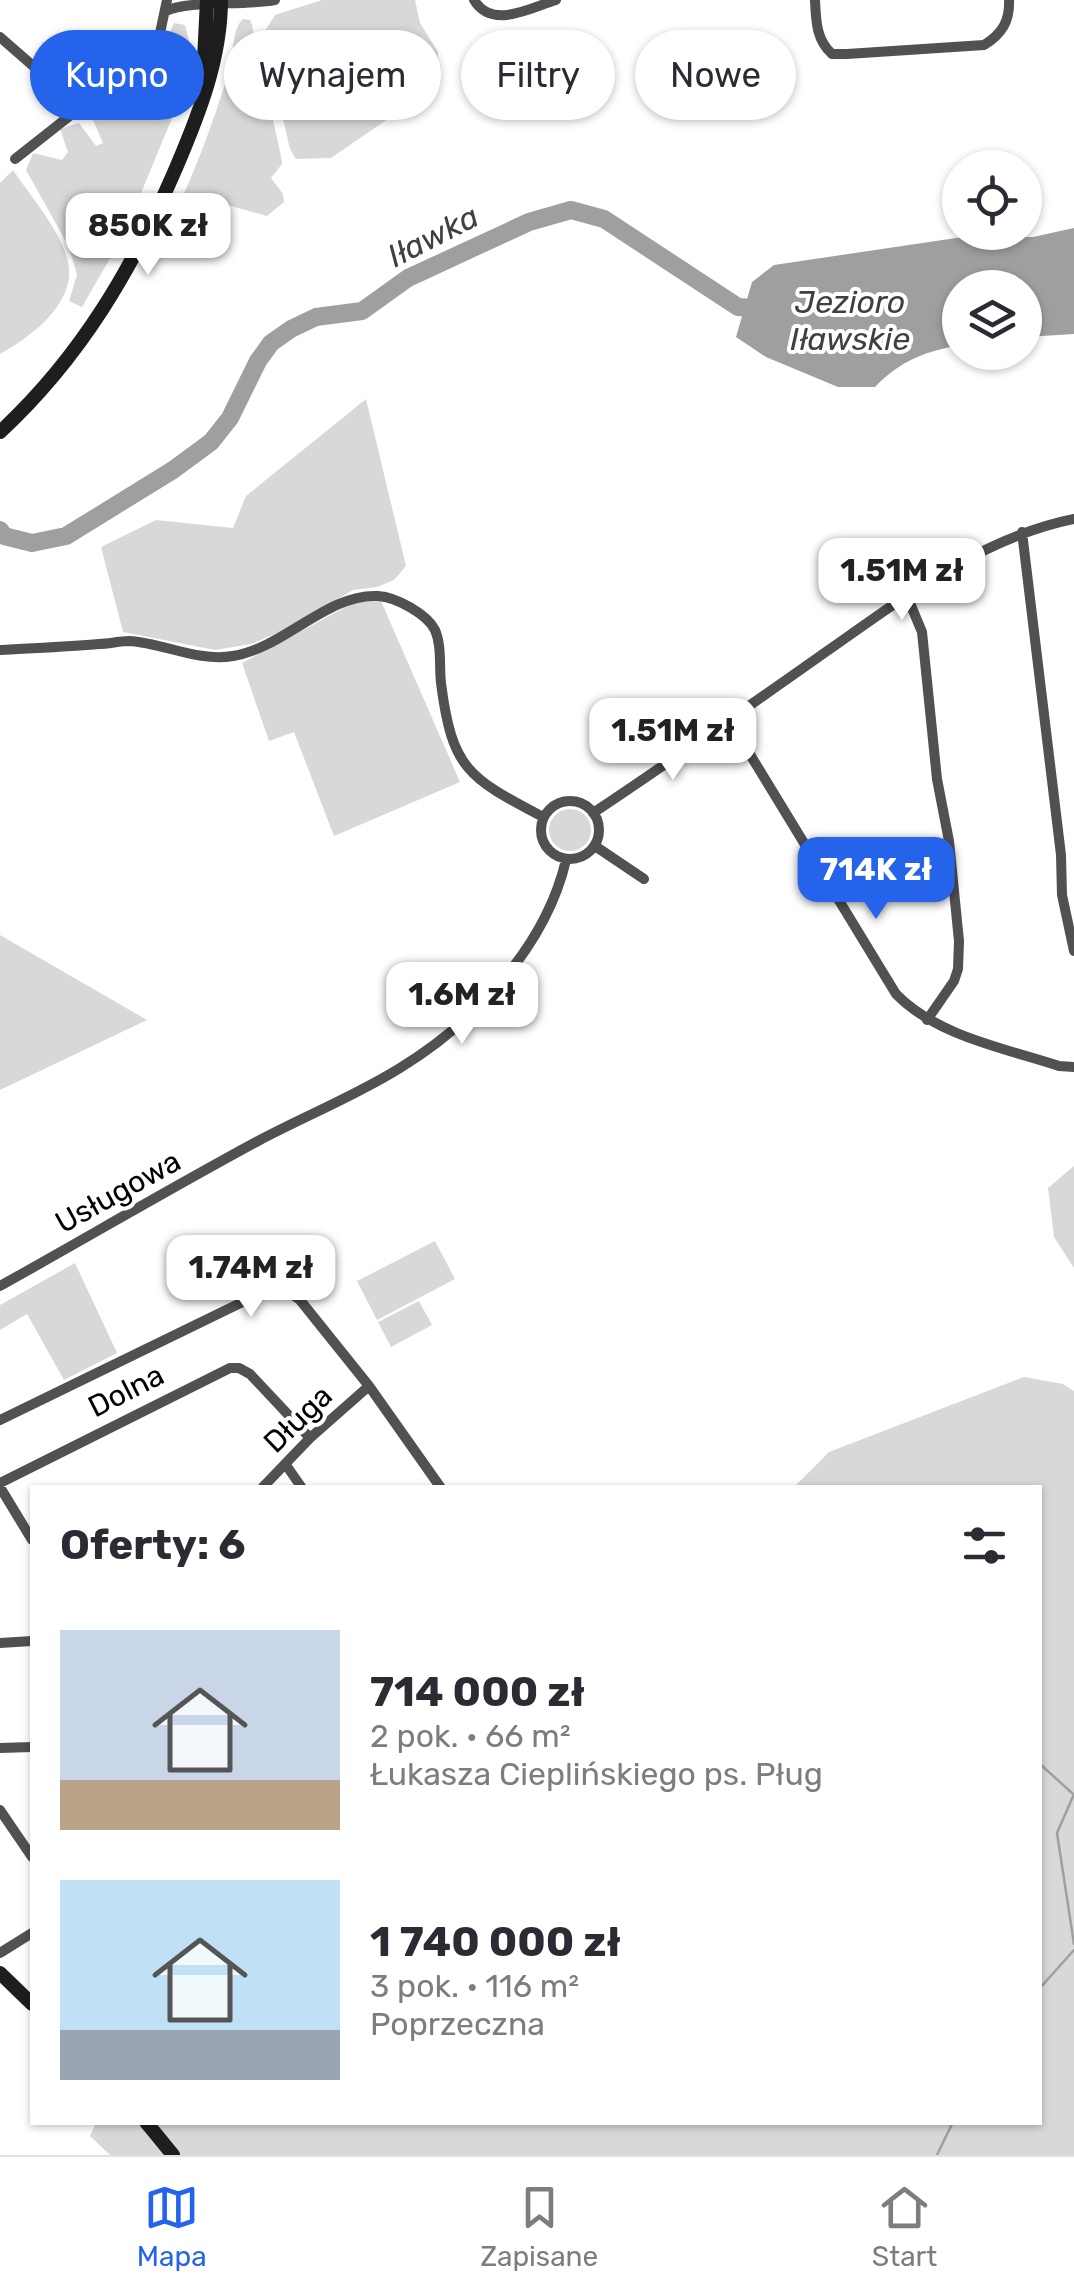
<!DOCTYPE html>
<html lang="pl">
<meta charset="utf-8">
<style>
body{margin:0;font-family:Rubik,sans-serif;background:#f2f2f3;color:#2b2b33;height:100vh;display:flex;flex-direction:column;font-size:38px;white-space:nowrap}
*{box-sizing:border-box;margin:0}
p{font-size:32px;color:#7c7c81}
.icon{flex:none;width:55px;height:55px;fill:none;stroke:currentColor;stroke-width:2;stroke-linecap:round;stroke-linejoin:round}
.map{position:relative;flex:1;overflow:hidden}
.details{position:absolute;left:30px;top:1485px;width:1012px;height:640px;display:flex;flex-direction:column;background:#fff;border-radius:0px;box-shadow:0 2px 8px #0004}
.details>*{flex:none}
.banner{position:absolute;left:30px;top:30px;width:1015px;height:90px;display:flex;gap:20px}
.buttons{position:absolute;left:942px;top:150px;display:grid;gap:20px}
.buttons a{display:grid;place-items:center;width:100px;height:100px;border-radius:50%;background:#fff;box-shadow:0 2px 8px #0004;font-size:50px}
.price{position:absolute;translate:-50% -85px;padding:0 22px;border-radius:20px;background:#fff;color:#222;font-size:32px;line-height:65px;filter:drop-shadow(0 2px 5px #0008)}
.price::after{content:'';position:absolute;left:50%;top:60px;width:30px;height:22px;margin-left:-15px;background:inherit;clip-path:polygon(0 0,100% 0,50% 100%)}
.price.on{background:#2563eb;color:#fff}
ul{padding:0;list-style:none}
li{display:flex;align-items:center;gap:30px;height:250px;padding:0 30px}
li span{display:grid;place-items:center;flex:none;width:280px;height:200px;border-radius:0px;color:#555}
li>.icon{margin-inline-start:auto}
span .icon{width:120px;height:120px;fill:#fffc;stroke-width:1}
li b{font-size:42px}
h2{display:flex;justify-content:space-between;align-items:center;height:120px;padding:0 30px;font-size:42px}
.pill{padding:0 35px;border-radius:45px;background:#fff;box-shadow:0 2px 8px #0004;font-size:35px;line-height:90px}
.pill.on{background:#2563eb;color:#fff}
.dock{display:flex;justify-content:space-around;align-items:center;height:140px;border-top:2px solid #e1e1e2;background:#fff;font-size:28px;color:#7c7c81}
.dock a{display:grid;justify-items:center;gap:5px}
.dock .on{color:#2563eb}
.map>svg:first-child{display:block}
</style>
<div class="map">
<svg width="1074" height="2155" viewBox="0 0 1074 2155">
<rect width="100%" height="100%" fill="#fff"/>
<!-- green -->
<path fill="#d8d8d8" d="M322,0h93l5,23 18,29v12l-15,31 -92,63 -35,1 -6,-10 -27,-115 12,-19z
M243,19l7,1 2,5 29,131 1,8 -11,14 12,16 1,8 -17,14 -39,-11 -46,27 -8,1 -4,-6 3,-10c24,-50 40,-94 56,-146 5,-16 2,-41 14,-52z
M174,23l11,2 4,16 -14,70 -51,123 -42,73 -13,-6 8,-26 -8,-28 -43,-77 7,-17 29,7 6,-8 -8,-23 19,-6 17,23 7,-3 -14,-32 67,-47z
M13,170c18,27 45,57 54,88 13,43 -35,78 -67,96v-171z
M366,399l40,167 -12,14 -17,7 -24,3 -62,37 -40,17 -36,6 -92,-18 -22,-85 55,-27 77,8 13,-32z
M381,601l79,181 -126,54 -40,-104 -25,9 -27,-78 113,-61z
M549 830a21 21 0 1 1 42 0a21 21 0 1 1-42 0Z
M0,935l147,85 -147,70z
M1074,1166v102l-20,-31 -6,-49z
M435,1241l20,38 -78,41 -20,-39z
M75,1263l42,90 -53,27 -37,-66 -27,16v-25z
M419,1301l13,24 -41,22 -13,-25z
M1024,1377l39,7 11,7v764h-964l-20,-19 6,-14h944v-634l-246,-1 35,-35z"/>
<!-- water -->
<path fill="#9f9f9f" d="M1074,228v106l-49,3v-49h-65v57c-34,6 -60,16 -85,42h-37l-72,-30 -30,-20 16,-55 22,-17 182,-27 77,-1z"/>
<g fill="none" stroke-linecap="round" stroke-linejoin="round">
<!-- stream -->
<path stroke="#9f9f9f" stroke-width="2.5" d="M1040,1764l32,29
M1074,1794l-17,39 17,111
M1040,1988l34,-38
M937,2155l16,-33"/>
<!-- river -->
<path stroke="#9f9f9f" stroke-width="18" d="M0,530l4,6 28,7 34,-7 107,-66 38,-28 19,-24 28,-57 13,-18 20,-14 25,-12 46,-6 46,-33 121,-56 42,-12 33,9 134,88 28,2"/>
<!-- street -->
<path stroke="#515151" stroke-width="10" d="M474,0c18,30 56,8 82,0
M815,0c1,20 1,40 17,54h15l137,-9c18,-11 26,-24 25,-45
M166,11c22,-11 78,-5 109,-11
M0,37l80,70
M15,159l90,-71 31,-18 12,-11 12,-26 7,-33
M1022,532l39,323 1,40 12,56
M907,596l15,36 15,147 12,62 10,100 -1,28 -4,12 -27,39
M0,650c33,-2 66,-3 99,-6 10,0 20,-3 30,-3 35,2 68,21 104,15 51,-8 95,-63 145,-60 18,1 49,18 57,34 7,16 4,36 6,53 11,87 28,95 102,134
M729,720l167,274c41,42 108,54 163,72l15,1
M541 830a29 29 0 1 1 58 0a29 29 0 1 1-58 0Z
M593,813c77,-51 152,-104 227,-157 78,-54 159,-118 254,-137
M595,846l49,33
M0,1286c86,-48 171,-98 258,-145 47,-25 97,-45 142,-73 75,-46 146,-122 166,-208
M0,1420l257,-125 18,-7 9,1 16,11 69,86 72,102
M286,1465l16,23
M0,1483l230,-115h9l11,6 60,64
M0,1487l32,53
M262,1488l48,-50 59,-52
M0,1643l32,-2
M0,1748l32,-1
M0,1810l32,47
M0,1953l32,-20"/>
<!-- secondary -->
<path stroke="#1e1e1e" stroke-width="14" d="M203,79l4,-79
M0,432c81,-75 133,-164 176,-264 23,-54 45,-109 45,-168
M0,1973l32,31
M146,2122l27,33"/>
</g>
<g text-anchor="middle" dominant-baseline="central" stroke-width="8" stroke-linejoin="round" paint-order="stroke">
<!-- street labels -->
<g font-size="30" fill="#000" stroke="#fff">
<text transform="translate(118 1192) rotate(-29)">Usługowa</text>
<text transform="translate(126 1391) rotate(-27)">Dolna</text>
<text transform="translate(298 1419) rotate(-44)">Długa</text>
</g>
<!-- water labels -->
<g font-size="32" font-style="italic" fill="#404040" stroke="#fff">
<text transform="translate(433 236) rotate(-27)">Iławka</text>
<text x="850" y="302">Jezioro<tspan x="850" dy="37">Iławskie</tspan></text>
</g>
</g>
</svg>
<div class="buttons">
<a><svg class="icon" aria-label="locate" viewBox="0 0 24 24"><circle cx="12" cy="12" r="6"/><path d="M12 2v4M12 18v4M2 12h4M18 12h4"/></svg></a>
<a><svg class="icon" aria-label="layers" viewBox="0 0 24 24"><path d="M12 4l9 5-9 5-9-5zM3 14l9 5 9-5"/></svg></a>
</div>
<b class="price" style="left:148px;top:278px">850K zł</b>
<b class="price" style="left:902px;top:623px">1.51M zł</b>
<b class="price" style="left:673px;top:783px">1.51M zł</b>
<b class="price on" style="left:876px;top:922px">714K zł</b>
<b class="price" style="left:462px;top:1047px">1.6M zł</b>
<b class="price" style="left:251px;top:1320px">1.74M zł</b>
<div class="banner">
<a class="pill on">Kupno</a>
<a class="pill">Wynajem</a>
<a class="pill">Filtry</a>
<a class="pill">Nowe</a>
</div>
<section class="details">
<h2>Oferty: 6<svg class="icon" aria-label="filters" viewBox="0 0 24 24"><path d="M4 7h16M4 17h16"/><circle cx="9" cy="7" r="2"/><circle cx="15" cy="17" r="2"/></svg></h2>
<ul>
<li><span style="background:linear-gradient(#c9d6e8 75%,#b9a48a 0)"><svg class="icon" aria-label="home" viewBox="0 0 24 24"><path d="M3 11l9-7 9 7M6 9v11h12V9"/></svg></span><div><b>714 000 zł</b><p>2 pok. · 66 m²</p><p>Łukasza Cieplińskiego ps. Pług</p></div></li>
<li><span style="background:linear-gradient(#bfe0f5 75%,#9aa5b1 0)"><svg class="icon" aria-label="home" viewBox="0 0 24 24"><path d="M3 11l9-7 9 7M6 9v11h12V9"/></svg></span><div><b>1 740 000 zł</b><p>3 pok. · 116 m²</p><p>Poprzeczna</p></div></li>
</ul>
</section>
</div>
<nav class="dock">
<a class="on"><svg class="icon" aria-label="map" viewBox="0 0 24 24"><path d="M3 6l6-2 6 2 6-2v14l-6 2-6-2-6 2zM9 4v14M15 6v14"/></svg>Mapa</a>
<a><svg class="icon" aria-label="saved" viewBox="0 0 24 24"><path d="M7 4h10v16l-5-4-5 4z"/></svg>Zapisane</a>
<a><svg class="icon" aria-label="home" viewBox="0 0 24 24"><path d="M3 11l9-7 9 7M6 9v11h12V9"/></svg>Start</a>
</nav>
